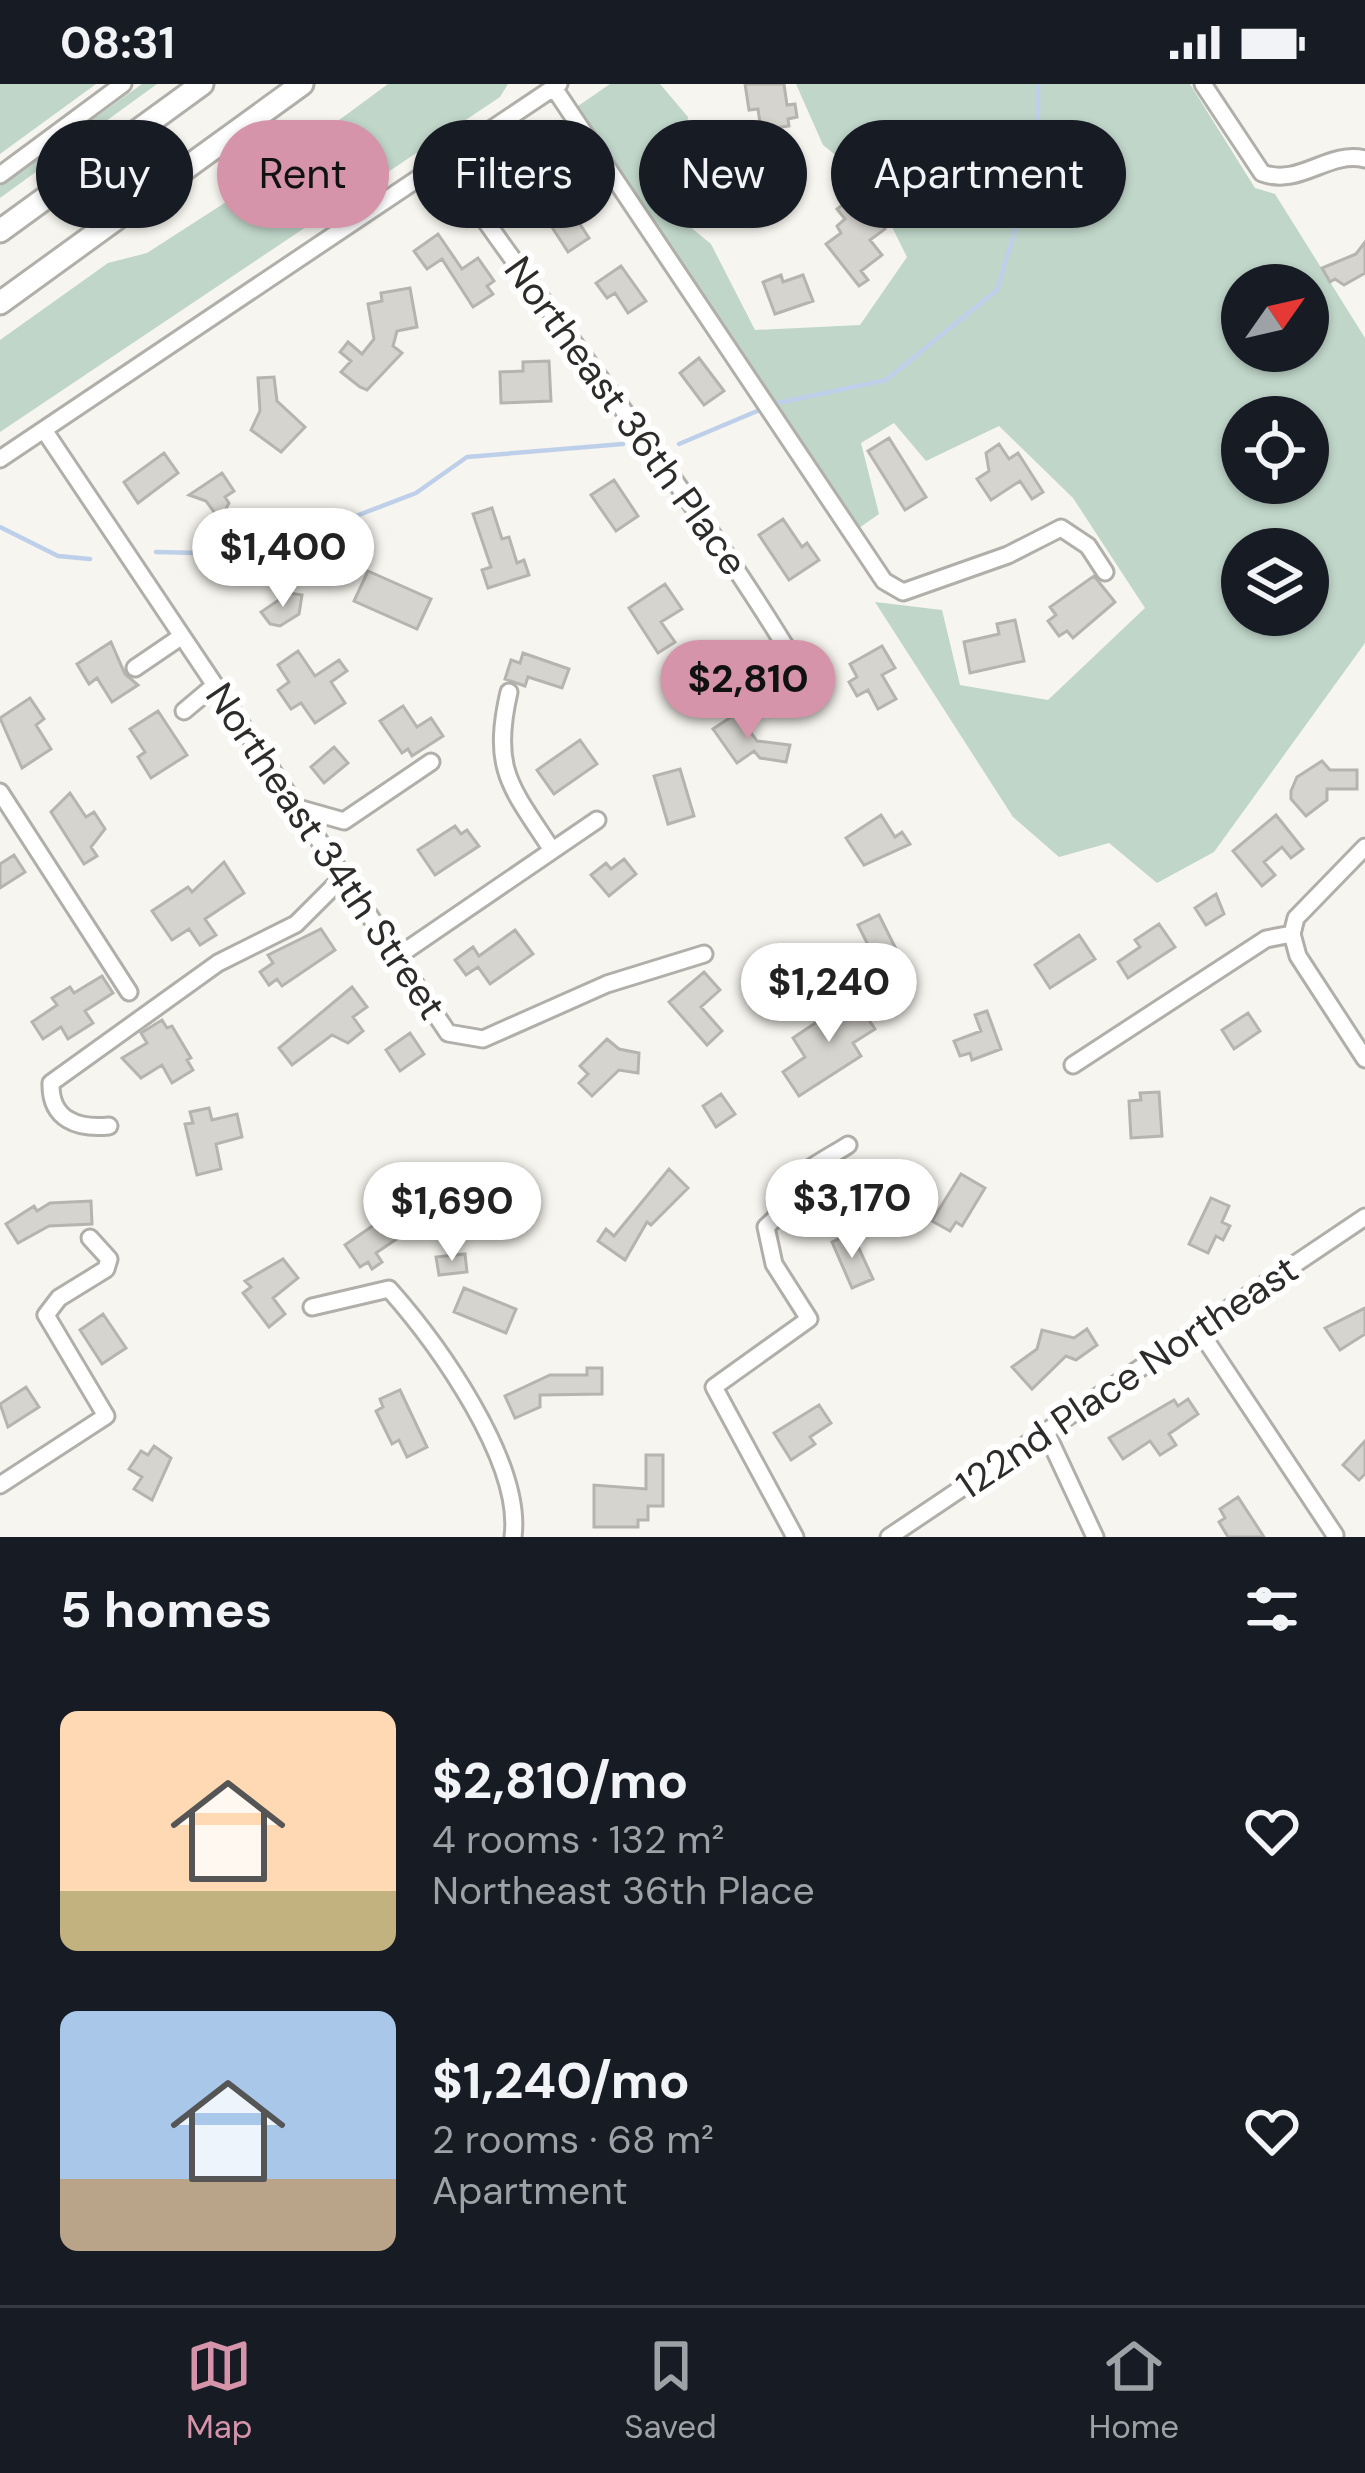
<!DOCTYPE html>
<meta charset="utf-8">
<style>
body{margin:0;font-family:"DM Sans",sans-serif;background:#242831;color:#f1f3f6;height:100vh;display:flex;flex-direction:column;font-size:45px;white-space:nowrap}
*{box-sizing:border-box;margin:0}
p{font-size:39px;color:#9ea1a6}
.icon{flex:none;width:66px;height:66px;fill:none;stroke:currentColor;stroke-width:2;stroke-linecap:round;stroke-linejoin:round}
.map{position:relative;height:1453px;overflow:hidden}
.side{display:flex;flex-direction:column;background:#171b24;flex:1}
.side>*{flex:none}
.banner{position:absolute;left:36px;top:36px;width:1293px;height:108px;display:flex;gap:24px}
.needle{width:78px;rotate:56deg}
.fabs{position:absolute;left:1221px;top:180px;display:grid;gap:24px}
.fabs a{display:grid;place-items:center;width:108px;height:108px;border-radius:50%;background:#171b24;box-shadow:0 3px 9px #0004;font-size:60px}
.price{position:absolute;translate:-50% -102px;padding:0 27px;border-radius:42px;background:#fff;color:#222;font-size:39px;line-height:78px;filter:drop-shadow(0 3px 6px #0008)}
.price::after{content:'';position:absolute;left:50%;top:72px;width:36px;height:27px;margin-left:-18px;background:inherit;clip-path:polygon(0 0,100% 0,50% 100%)}
.price.current{background:#d594a9;color:#111}
ul{padding:0;list-style:none}
li{display:flex;align-items:center;gap:36px;height:300px;padding:0 60px}
li span{display:grid;place-items:center;flex:none;width:336px;height:240px;border-radius:18px;color:#555}
li>.icon{margin-inline-start:auto}
span .icon{width:144px;height:144px;fill:#fffc;stroke-width:1}
li b{font-size:51px}
h2{display:flex;justify-content:space-between;align-items:center;height:144px;padding:0 60px;font-size:51px}
.tag{padding:0 42px;border-radius:54px;background:#171b24;box-shadow:0 3px 9px #0004;font-size:42px;line-height:108px}
.tag.current{background:#d594a9;color:#111}
.status{display:flex;justify-content:space-between;align-items:center;height:84px;padding:0 60px;background:#171b24;direction:ltr}
.status svg{height:33px;fill:currentColor}
.dock{display:flex;justify-content:space-around;align-items:center;height:168px;border-top:3px solid #363941;background:#171b24;font-size:33px;color:#9ea1a6}
.dock a{display:grid;justify-items:center;gap:6px}
.dock .current{color:#d594a9}
.map>svg:first-child{display:block}
</style>
<div class="status"><b>08:31</b><svg viewBox="0 0 49 12"><path d="M0 12V9h3v3zM5 12V6h3v6zM10 12V3h3v9zM15 12V0h3v12zM26 1h20v11H26zM47 4h2v5h-2z"/></svg></div>
<div class="map">
<svg width="1365" height="1453" viewBox="0 0 1365 1453">
<rect width="100%" height="100%" fill="#f6f5ef"/>
<!-- green -->
<path fill="#c0d6c9" fill-rule="evenodd" d="M0,0h96l-96,70z
M142,0h15l-157,114v-12z
M388,0h120l-8,13 -500,335v-92l108,-77 39,-10 93,-60z
M610,0h50l28,33 -7,48 -21,37 51,42 44,86 105,-5 47,-68 -37,-74 -47,-38 -27,-61h394l65,104 20,6 90,144v305l-151,209 -57,31 -48,-40 -50,14 -46,-40 -138,-215 67,8 18,75 88,15 97,-92 -72,-110 -74,-72 -73,35 -32,-38 -33,20 18,71 -20,14 -281,-422zM1242,201h66v66h-66zM1242,333h66v66h-66zM1242,465h66v66h-66z"/>
<g fill="none" stroke-linecap="round" stroke-linejoin="round">
<!-- stream -->
<path stroke="#bed0e9" stroke-width="4.5" d="M773,320l113,-24 111,-90 41,-136v-70
M679,360l83,-35
M0,443l58,29 32,3
M156,468l83,2 57,-34 60,-4 60,-23 51,-36 156,-13"/>
</g>
<!-- building -->
<path fill="#d6d4ce" stroke="#b6b4ae" stroke-width="3" d="M745,0h39l3,21 8,-1 2,13 -9,2 1,7 -28,4 -3,-21 -9,1z
M684,98l8,5 3,-5 42,22 -14,20 -10,-8 -7,9 -35,-25z
M557,105l32,49 -21,14 -22,-34 -6,3 -10,-15z
M857,110l28,35 -15,11 12,15 -21,16 7,9 -9,6 -33,-42 15,-11 -4,-7 8,-7 -8,-10z
M438,150l24,35 16,-11 16,23 -7,5 6,8 -20,13 -31,-48 -15,10 -13,-18z
M1365,158v31l-21,12 -9,-6 -5,3 -8,-14 34,-14z
M621,182l25,35 -18,12 -13,-20 -8,5 -11,-15z
M781,191l2,7 20,-7 10,26 -38,13 -12,-32z
M410,204l7,39 -20,4 -4,15 9,7 -35,37 -7,-3 -19,-15 10,-11 -11,-9 8,-10 14,12 12,-15 -6,-35 14,-3 -1,-8z
M699,274l25,33 -20,14 -24,-32z
M549,277l2,40 -50,2 -1,-31 23,-1v-9z
M274,293l3,24 28,26 -24,25 -30,-22 9,-19 -2,-33z
M889,354l37,59 -21,13 -37,-59z
M999,360l10,15 9,-6 25,39 -11,7 -12,-18 -29,19 -14,-21 12,-8 -3,-18z
M164,369l14,20 -40,30 -14,-21z
M222,389l12,18 -9,6 4,6 -9,17 -14,-19 -17,-6z
M614,396l24,36 -22,15 -25,-36z
M492,424l10,31 7,-2 8,26 7,-3 5,15 -41,13 -6,-18 9,-3 -18,-53z
M783,435l19,28 5,-4 12,17 -30,20 -30,-45z
M368,487l63,28 -14,30 -63,-28z
M1094,492l21,26 -42,36 -6,-7 -8,5 -11,-15 8,-6 -6,-8z
M665,500l17,25 -21,13 14,20 -17,11 -29,-45z
M289,509l13,2 -3,19 -19,12 -10,-2 -9,-12z
M1015,536l9,41 -54,12 -6,-31 35,-8 -2,-10z
M111,558l14,32 13,11 -26,17 -15,-24 -8,6 -12,-20z
M882,562l13,22 -13,7 14,24 -18,10 -10,-19 -11,6 -8,-14 8,-5 -7,-13z
M298,567l17,25 24,-16 8,11 -16,11 14,21 -30,20 -14,-20 -10,6 -13,-19 11,-8 -11,-17z
M523,569l46,16 -7,19 -34,-11 -3,9 -20,-7 6,-19 9,3z
M30,614l14,21 -8,6 15,24 -29,19 -22,-50z
M403,622l14,21 14,-9 12,18 -31,20 -4,-7 -6,4 -22,-32z
M158,627l29,44 -36,23 -13,-21 7,-5 -15,-23z
M737,629l20,28 33,4 -4,17 -26,-4 -6,-7 -17,12 -24,-34z
M580,656l17,24 -43,30 -17,-24z
M334,663l14,16 -24,20 -13,-16z
M1322,677l8,9h27v19h-30v11l-21,16 -15,-17v-8l6,-14z
M680,685l14,47 -26,8 -14,-48z
M70,709l16,24 8,-5 11,17 -14,18 6,9 -13,8 -33,-52z
M881,731l14,22 7,-5 8,12 -46,21 -18,-27z
M1276,731l27,34 -12,9 -9,-11 -18,15 11,13 -13,11 -29,-35z
M455,742l6,8 6,-4 12,16 -44,29 -17,-25z
M14,771l11,17 -25,16v-24z
M624,775l12,15 -27,22 -18,-21 15,-12 5,6z
M224,778l20,31 -39,26 11,16 -16,10 -11,-16 -17,11 -20,-29 36,-24 4,5z
M1216,810l8,20 -18,11 -11,-17z
M879,831l18,36 -21,10 -18,-36z
M1159,840l16,23 -47,31 -10,-16 22,-15 -5,-7z
M321,845l14,21 -53,36 -5,-7 -8,6 -9,-13 13,-9 -5,-8z
M515,846l18,24 -43,30 -12,-17 -12,8 -11,-15 18,-13 6,9z
M1079,851l16,24 -45,29 -15,-23z
M704,888l16,18 -19,17 21,24 -15,14 -38,-43z
M102,892l11,17 -28,18 8,12 -25,16 -7,-12 -18,12 -11,-17 25,-17 -5,-7 18,-11 4,6z
M352,903l15,20 -14,10 10,14 -15,12 -16,-8 -40,30 -13,-17z
M850,908l25,37 -22,14 8,13 -62,40 -16,-24 22,-15 -12,-19 46,-31 -3,-5z
M987,927l14,38 -29,11 -2,-7 -10,3 -6,-15 27,-10 -6,-16z
M1248,929l12,18 -26,18 -12,-19z
M162,936l5,8 5,-2 19,32 -4,2 6,10 -21,13 -10,-18 -21,13 -19,-20 25,-15 -6,-10z
M410,949l14,21 -24,17 -14,-21z
M607,955l12,10 20,4 -1,20 -19,-3 -27,26 -13,-13 9,-9 -8,-8z
M1159,1008l3,44 -31,2 -2,-37 12,-1 -1,-7z
M721,1010l14,20 -19,13 -13,-21z
M209,1024l3,12 25,-6 5,23 -26,7 5,25 -24,6 -12,-51 8,-1 -3,-11z
M669,1085l19,19 -37,37 -4,-3 -22,38 -27,-19 8,-12 8,7z
M961,1090l24,14 -23,38 -6,-4 -6,9 -18,-10z
M1211,1114l18,8 -7,16 8,4 -7,14 -7,-4 -8,17 -19,-9z
M91,1117l1,23 -43,2 -31,17 -12,-19 28,-18 3,5 13,-8z
M384,1134l14,20 -22,15 6,9 -10,7 -4,-7 -8,5 -15,-22z
M852,1149l21,46 -21,9 -20,-46z
M465,1170l2,18 -28,3 -3,-18z
M283,1175l15,19 -25,20 12,16 -16,13 -26,-34 8,-6 -6,-6z
M464,1204l52,21 -10,24 -52,-21z
M1365,1224v26l-25,16 -15,-22z
M103,1230l23,34 -24,16 -22,-34z
M1087,1245l10,16 -21,15 -10,-4 -34,33 -20,-22 25,-18 5,-19 32,8z
M587,1284h15v26l-62,1v12l-25,11 -10,-22 45,-21h37z
M26,1303l13,20 -31,20 -8,-23z
M400,1306l27,57 -20,10 -8,-17 -7,4 -16,-33 7,-4 -3,-8z
M1188,1315l10,15 -29,20 7,11 -16,10 -10,-14 -27,18 -14,-21 65,-38 4,6z
M819,1321l12,18 -21,14 5,7 -24,16 -17,-27z
M1365,1357v33l-6,6 -16,-15z
M154,1362l17,12 -19,42 -18,-11 8,-12 -13,-8 12,-18 7,4z
M646,1371h17v51h-15v14h-10v7h-44v-42l52,4z
M1238,1413l26,40h-36l-9,-15 6,-4 -5,-9z"/>
<g fill="none" stroke-linecap="round" stroke-linejoin="round">
<defs>
<path id="minor" d="M1203,0l59,89c38,14 66,-23 103,-14
M554,4l330,493 19,11 105,-37 53,-27 27,18 17,26
M444,77c117,174 252,333 358,513
M0,91l123,-91
M44,346l404,603 35,6 124,-55 97,-30
M0,375l559,-375
M135,584l47,-32
M509,608c-18,78 2,95 43,158
M184,627l31,-26
M0,708l129,200
M298,724l46,13 87,-59
M1292,850l6,22 67,103
M1292,850l4,-16 69,-71
M398,872l199,-136
M1073,981l193,-126 26,-5
M109,1042c-31,3 -59,-6 -58,-43l167,-120 78,-39 48,-48
M312,1223l77,-18c48,54 134,173 124,248
M1199,1246l136,205
M1046,1348l49,105
M0,1401l106,-69 -60,-101 13,-17 47,-29 3,-10 -19,-21
M795,1453l-81,-150 95,-68 -35,-55 -8,-37 17,-16c1,-35 39,-49 65,-66
M889,1453l476,-320"/>
<path id="highway" d="M0,147l202,-147
M0,219l302,-219"/>
</defs>
<!-- minor casing -->
<use href="#minor" stroke="#b0afa9" stroke-width="21"/>
<!-- highway casing -->
<use href="#highway" stroke="#b0afa9" stroke-width="27"/>
<!-- minor -->
<use href="#minor" stroke="#fff" stroke-width="15"/>
<!-- highway -->
<use href="#highway" stroke="#fff" stroke-width="21"/>
</g>
<g text-anchor="middle" dominant-baseline="central" stroke-width="12" stroke-linejoin="round" paint-order="stroke">
<!-- street labels -->
<g font-size="39" fill="#2d2c2a" stroke="#fff">
<text transform="translate(626 332) rotate(54)">Northeast 36th Place</text>
<text transform="translate(326 767) rotate(56)">Northeast 34th Street</text>
<text transform="translate(1127 1293) rotate(-34)">122nd Place Northeast</text>
</g>
</g>
</svg>
<div class="fabs">
<a><svg class="needle" viewBox="-14 -14 28 28"><path d="M0-13l5 13h-10z" fill="#e53935"/><path d="M0 13l5-13h-10z" fill="#9ea1a6"/></svg></a>
<a><svg class="icon" aria-label="locate" viewBox="0 0 24 24"><circle cx="12" cy="12" r="6"/><path d="M12 2v4M12 18v4M2 12h4M18 12h4"/></svg></a>
<a><svg class="icon" aria-label="layers" viewBox="0 0 24 24"><path d="M12 4l9 5-9 5-9-5zM3 14l9 5 9-5"/></svg></a>
</div>
<b class="price" style="left:283px;top:526px">$1,400</b>
<b class="price current" style="left:748px;top:658px">$2,810</b>
<b class="price" style="left:829px;top:961px">$1,240</b>
<b class="price" style="left:852px;top:1177px">$3,170</b>
<b class="price" style="left:452px;top:1180px">$1,690</b>
<div class="banner">
<a class="tag">Buy</a>
<a class="tag current">Rent</a>
<a class="tag">Filters</a>
<a class="tag">New</a>
<a class="tag">Apartment</a>
</div>
</div>
<section class="side">
<h2>5 homes<svg class="icon" aria-label="filters" viewBox="0 0 24 24"><path d="M4 7h16M4 17h16"/><circle cx="9" cy="7" r="2"/><circle cx="15" cy="17" r="2"/></svg></h2>
<ul>
<li><span style="background:linear-gradient(#ffd9b3 75%,#c2b280 0)"><svg class="icon" aria-label="home" viewBox="0 0 24 24"><path d="M3 11l9-7 9 7M6 9v11h12V9"/></svg></span><div><b>$2,810/mo</b><p>4 rooms · 132 m²</p><p>Northeast 36th Place</p></div><svg class="icon" aria-label="heart" viewBox="0 0 24 24"><path d="M12 20l-8-8c-3-5 5-10 8-4 3-6 11-1 8 4z"/></svg></li>
<li><span style="background:linear-gradient(#a9c7e8 70%,#b9a48a 0)"><svg class="icon" aria-label="home" viewBox="0 0 24 24"><path d="M3 11l9-7 9 7M6 9v11h12V9"/></svg></span><div><b>$1,240/mo</b><p>2 rooms · 68 m²</p><p>Apartment</p></div><svg class="icon" aria-label="heart" viewBox="0 0 24 24"><path d="M12 20l-8-8c-3-5 5-10 8-4 3-6 11-1 8 4z"/></svg></li>
</ul>
</section>
<nav class="dock">
<a class="current"><svg class="icon" aria-label="map" viewBox="0 0 24 24"><path d="M3 6l6-2 6 2 6-2v14l-6 2-6-2-6 2zM9 4v14M15 6v14"/></svg>Map</a>
<a><svg class="icon" aria-label="saved" viewBox="0 0 24 24"><path d="M7 4h10v16l-5-4-5 4z"/></svg>Saved</a>
<a><svg class="icon" aria-label="home" viewBox="0 0 24 24"><path d="M3 11l9-7 9 7M6 9v11h12V9"/></svg>Home</a>
</nav>
